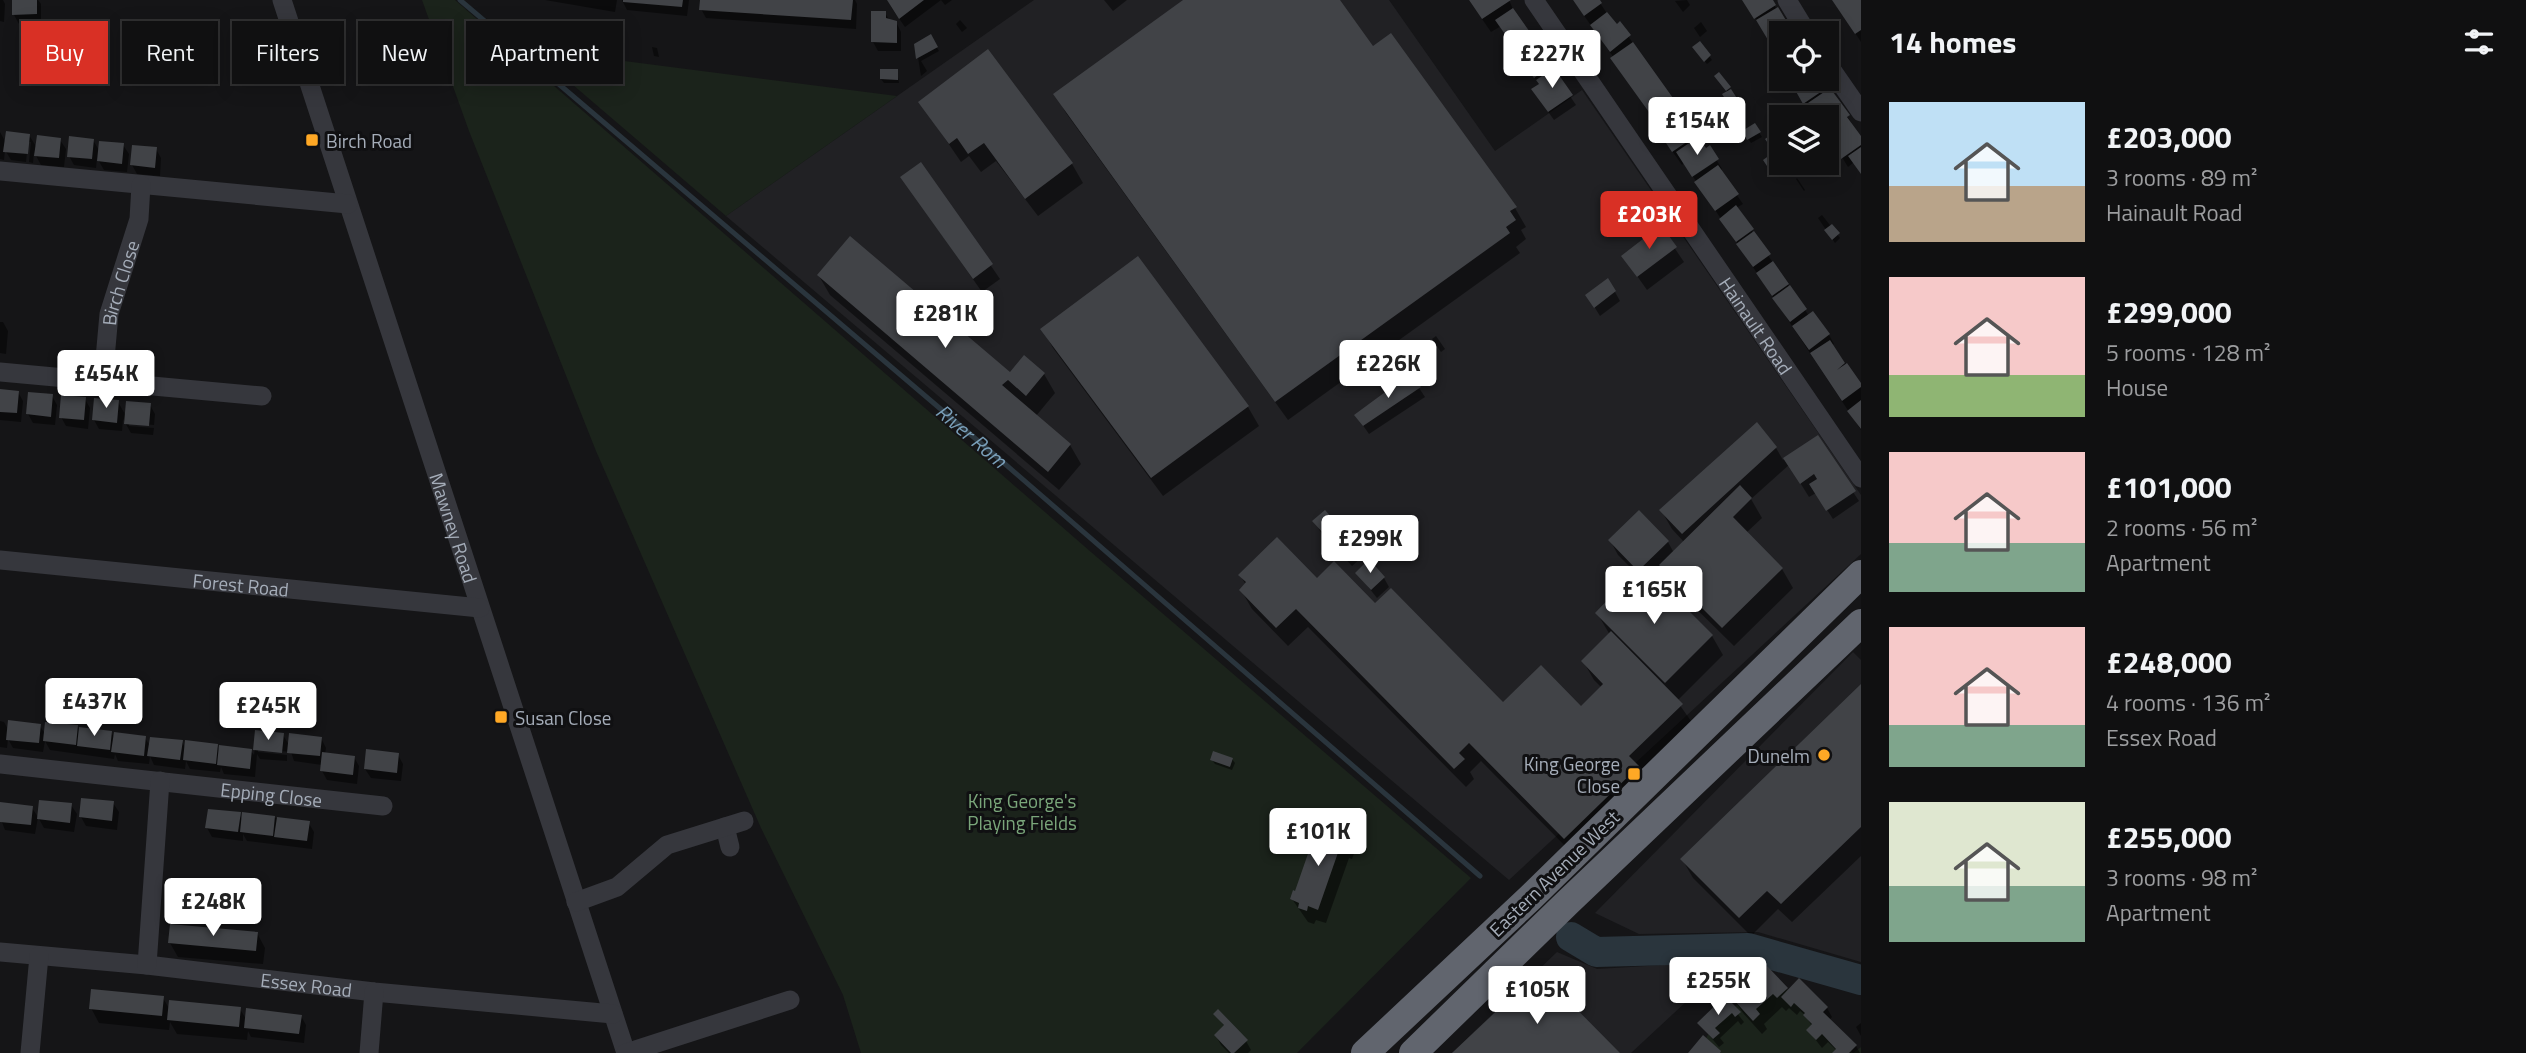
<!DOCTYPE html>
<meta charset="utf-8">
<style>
body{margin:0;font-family:"Titillium Web",sans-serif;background:#1e1e1f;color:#f1f3f6;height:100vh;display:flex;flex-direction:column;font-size:26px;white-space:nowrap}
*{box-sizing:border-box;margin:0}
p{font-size:23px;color:#9c9d9f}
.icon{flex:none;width:38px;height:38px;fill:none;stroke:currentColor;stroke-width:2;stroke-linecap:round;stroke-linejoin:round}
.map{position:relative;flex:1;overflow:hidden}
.side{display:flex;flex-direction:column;background:#101011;width:665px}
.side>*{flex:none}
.top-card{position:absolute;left:21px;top:21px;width:665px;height:63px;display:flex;gap:14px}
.buttons{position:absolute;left:1769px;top:21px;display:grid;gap:14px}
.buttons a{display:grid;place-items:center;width:70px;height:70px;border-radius:0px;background:#101011;box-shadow:0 4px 18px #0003,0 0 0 2px #303031;font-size:35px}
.price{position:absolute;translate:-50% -60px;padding:0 16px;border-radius:7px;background:#fff;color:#222;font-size:23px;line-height:46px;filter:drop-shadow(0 2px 4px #0008)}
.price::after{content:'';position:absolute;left:50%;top:42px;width:21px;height:16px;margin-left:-10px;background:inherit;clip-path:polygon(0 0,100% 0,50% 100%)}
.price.current{background:#d93025;color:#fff}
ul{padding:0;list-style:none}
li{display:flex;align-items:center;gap:21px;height:175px;padding:0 28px}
li span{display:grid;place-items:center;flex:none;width:196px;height:140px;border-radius:0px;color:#555}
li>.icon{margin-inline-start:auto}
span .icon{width:84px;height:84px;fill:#fffc;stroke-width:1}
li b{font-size:30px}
h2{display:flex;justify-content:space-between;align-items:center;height:84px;padding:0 28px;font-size:30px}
.chip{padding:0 24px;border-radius:0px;background:#101011;box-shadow:0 4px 18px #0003,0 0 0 2px #303031;font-size:24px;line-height:63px}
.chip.current{background:#d93025;color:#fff}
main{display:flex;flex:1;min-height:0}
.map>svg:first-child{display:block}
</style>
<main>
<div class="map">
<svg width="1861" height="1053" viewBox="0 0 1861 1053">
<rect width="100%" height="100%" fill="#151517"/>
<!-- built -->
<path fill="#212124" d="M1034,0h355l106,151 87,-61 279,405v59l-352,326 -783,-664z
M1853,652l8,8v302l-103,-30 -119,2 -44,-21z
M1557,952l40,17 133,-8 -99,92h-179z"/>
<!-- green -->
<path fill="#1b231b" d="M422,0h33l636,552 380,326 -174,175h-436l-18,-58 -82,-167 -165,-377 -127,-320z
M531,49l366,47 -171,120z
M1771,981l40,23 42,49 8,-6v6h-163l18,-33z"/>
<!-- shadow -->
<path fill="#0007" d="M0,0h3l2,4 -1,18 -4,-1z
M13,0h25l3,4v19l-22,1 -5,-9z
M545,0h72l-2,12z
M622,0h67l-2,16 -60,-6z
M702,0h153l2,4 -1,25 -150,-11 -5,-9z
M890,0h51l-36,27 -12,-17 -5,-9z
M941,0h11l-7,5z
M1104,0h23l-14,11z
M1186,0h151l36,49 142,159 11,19 -5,3 5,9 -10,8 4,6 -232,167 -222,-307 -11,-19z
M1469,0h40l7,16 60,89 -22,15 -15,-21 1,-14 -9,-12 -6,3 -8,-12v-13l-16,-25 -10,6z
M1573,0h25l18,27 4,-3 85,126 4,-2 13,21 -2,2 23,33 -7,4 73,108 4,-3 16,22 5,9 -2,1 29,40v45l-177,-267 -2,2 -22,-31 -6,-15 -33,-46 -8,-14 1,-1z
M1687,0l3,5 -7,7 -8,-11z
M1744,0h27l20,33h-9v36l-11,-17 4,-3z
M1836,0l25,1v41l-21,-32z
M885,13l5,8 6,1 5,10v19h-23l-5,-9z
M960,20l7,8 -5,4 -6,-8z
M1701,22l6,9 -7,6 -6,-9z
M558,30l2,4 -1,7 -12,-4 -3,-4z
M590,31l5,8 10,-5 2,3 -1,10 -9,-2 -5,-8 -1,7 -8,-1 -3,-4z
M930,37l9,14 -18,10 6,10 -6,5 -5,-31z
M1699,43l13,17 -5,4 -11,-13z
M652,47l5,1 2,9 -5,-1z
M988,52l84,112 11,19 -45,33 -42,-55 -15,11 -12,-16 -8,6 -41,-60z
M897,71l2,12h-15l-3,-4z
M1718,75l23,32 -6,4 -10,-16 3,-2 -10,-12z
M1791,79h34l36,60v34l-7,-11 -6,5 -19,-31 2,-6 -4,-6v-7h-17l-6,-9 3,-2z
M1754,125l8,12 -11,6 -7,-11z
M0,132l6,11 23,-8 8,13 23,-8 6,9 -2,18 -23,-2 -7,-13 -1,11 -4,-1 2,-20h-3l-2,20 -15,-2 -6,-10 -1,10 -4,-1z
M93,140l7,12 23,-7 6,9 -2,18 -23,-2 -7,-12 -1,10 -22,-3 -5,-9z
M156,149l5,9 -1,18 -23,-2 -5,-9z
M1782,151v12h11l-4,3 4,7 -7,-8 -1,6 -9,6 -11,-17z
M921,164l79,115 -18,13 -71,-101z
M1797,178l8,12 -1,1 -8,-12z
M1822,215l18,23 -5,5 -17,-25z
M1661,228l23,34 -37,28 -24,-34z
M819,276l191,98 14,-17 20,17 11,19 -19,23 34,29 11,19 -22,26 -229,-195z
M1615,292l5,9 -20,15 -13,-21z
M0,322h3l5,9 -2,23 -6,-1z
M1042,329l206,78 11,19 -96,70 -110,-148z
M1436,336l9,13 -4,3 -9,-13z
M1419,388l6,9 -56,37 -7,-10z
M0,391l18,1 5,9 -2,21 -21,-2z
M52,396l5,9 -2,20 -22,-2 -5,-9z
M85,399l5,9 -2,21 -22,-3 -5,-9z
M118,402l8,14 24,-11 5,9 -1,11 -25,-2v3l25,2 -1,7 -22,-2 -8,-14 -1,12 -23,-2 -5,-9z
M1817,438l42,63 -26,18 -17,-26 -7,4 -20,-32 -38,34 11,19 -16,15 36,36 11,19 -59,58 -62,-61 -9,-16 -16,15 65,52 11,19 -46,46 16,23 -117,133 -95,-96 -11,11 4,7 -8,8 -158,-160 -20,19 -36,-37 -11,-19 5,-5 -6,-10 77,5 58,26 128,98 78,4 21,-20 -8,-8 -11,-19 27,-26 -13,-22 50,-29 -29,-29 -8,-15 29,-27 29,29 6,11 10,-11 -12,-13 -11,-19 115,-62 7,12z
M1325,513l32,35 5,9 -10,9 -32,-35 -5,-9z
M1357,573l27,5 5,9 -12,11z
M1861,687v169l-69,66 -14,-13 -27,27 -58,-58 -11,-19z
M0,721l4,1 5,9 31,-5 5,8 1,-10 65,8 4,7 30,-1 5,8 32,-4 4,7 31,-3 3,6 31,-1 3,4 3,-23 26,3 6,10 32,-7 5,10 -1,6 29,3 5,9 -2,18 -30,-4 -5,-9v-6l-28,-4 -3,-9 -33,-3v3l29,3v6l-27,-2 -3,-5 -2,23 -31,-3 -3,-7 -1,5 -30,-3 -4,-8 -1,8 -31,-4 -4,-9 -1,8 -31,-3 -3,-7 -1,5 -64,-9 -5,-9 -2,11 -30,-4 -5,-9 -1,9 -7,-1z
M398,755l5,9 -2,17 -30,-3 -6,-9z
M1232,759l3,4 -3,7 -17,-6 -3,-4z
M113,803l6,9 -2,18 -31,-4 -5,-9z
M71,805l6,9 -3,18 -30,-4 -5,-9z
M32,808l6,9 -3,17 -30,-4 -5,-13z
M239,814l4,7 1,-7 64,8 6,10 -2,17 -65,-8 -4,-7v7l-31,-4 -5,-9z
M1346,837l9,14 -3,8 -3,-1 -23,65 -10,-3 -2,4 -6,-2 -16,-23z
M257,933l8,15 -2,16 -85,-7 -8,-14z
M1786,989l2,3 39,16 5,9 -3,3 27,26 4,7h-26l3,-2 -9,-9 -6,6 -14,-18 4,-4 -7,-11 -5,-4 -3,4 -8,-7 -3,3 -4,-4 -18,17 3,5 -5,5 -19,-21 -9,-14z
M163,998l7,12 70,-1 6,10 55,-3 5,9 -2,18 -53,-6 -3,-6 -1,9 -70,-6 -7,-12 -1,8 -70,-7 -8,-15z
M1725,998l19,24 -3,3 -3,-4 -18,17 4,5 -5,4 -20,-24z
M1215,1014l31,27 5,9 -3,3h-19l-8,-8 -5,-9 9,-9z
M1861,1023v13l-5,-9z"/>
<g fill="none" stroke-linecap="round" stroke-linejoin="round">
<!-- stream -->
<path stroke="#2a353d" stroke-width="5" id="s1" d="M460,0l537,457 483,419"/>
<!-- river -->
<path stroke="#2a353d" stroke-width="30" d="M1571,937l25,15 152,-4 113,32"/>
</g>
<!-- building -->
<path fill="#414347" d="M12,0h25v14l-25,1z
M623,0h60l-1,7 -59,-5z
M700,0h153l-2,20 -152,-10z
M887,0h37l-25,19z
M1183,0h157l33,46 18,-13 126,174 -7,4 6,9 -10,7 4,6 -235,169 -222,-308z
M1469,0h42l-29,19z
M1573,0h27l2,3 -18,13z
M1742,0h31l3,5 -22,14z
M1832,0h29v30l-6,4z
M1778,7l15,25 -11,1v6l-11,6 -15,-25z
M1513,8l19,27 -18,12 -19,-27z
M871,11h15v7l11,3v22l-26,-1z
M1607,12l10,12 3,-3 11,14 -21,17 -20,-27z
M544,27l15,2 -2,9 -15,-4z
M580,28l11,1 -2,12 -11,-2z
M595,31l11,1 -2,12 -11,-2z
M931,34l7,13 -22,12 -2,-15z
M1534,38l19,27 -19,13 -10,-13 -5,3 -10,-13z
M1700,41l11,14 -7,7 -12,-15z
M1633,42l40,56 -22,17 -41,-57z
M1782,43v20l-2,-2 -4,2 -7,-12z
M988,49l85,114 -48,36 -41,-56 -16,11 -11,-16 -8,6 -31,-42z
M1554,68l19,27 -25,17 -17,-23 8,-5 -3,-4z
M880,69h18v11l-18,-1z
M1719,72l12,15 -5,4 -12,-15z
M1789,79h38l4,6 -28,19z
M1830,88l20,27 -3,2 14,19v9l-20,14 -14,-23 3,-7 -3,-4v-8h-6l-1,-2 -11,2 -7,-10z
M1731,89l9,14 -9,5 -9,-14z
M1674,102l23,33 -25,17 -22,-33z
M1755,123l6,9 -14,8 -5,-9z
M6,131l24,3 -2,20 -25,-2z
M1772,134l10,14v3l-6,4 8,12 -11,8 -10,-15 11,-8 -9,-13z
M37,135l24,3 -2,20 -25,-2z
M69,136l25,3 -2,20 -25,-2z
M1698,137l8,11 4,-3 9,14 -27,18 -16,-25z
M99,141l25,2 -2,21 -25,-3z
M132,145l25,2 -2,21 -25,-3z
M1861,147v27l-13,-18z
M921,162l72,102 -20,15 -73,-102z
M1718,165l21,29 -24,17 -21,-29z
M1736,205l18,24 -18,13 -17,-23z
M1832,224l8,9 -8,7 -8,-10z
M1661,225l16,22 -40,30 -16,-21z
M1754,231l17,23 -18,13 -17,-23z
M850,236l160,136 14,-17 21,18 -19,23 -18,-16 -6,5 69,59 -23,28 -231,-197z
M1138,256l111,150 -98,72 -111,-149z
M1773,261l16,23 -17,12 -16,-23z
M1608,278l8,13 -22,17 -9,-13z
M1790,285l17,24 -17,13 -18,-24z
M1813,311l17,23 -21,16 -17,-24z
M1830,340l15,23 -8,7 10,-7 14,20v4l-19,14 -32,-48z
M1411,373l10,14 -58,39 -9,-11z
M0,389l19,2 -2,22 -17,-1z
M28,392l25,2 -2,23 -25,-3z
M61,395l25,2 -2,23 -25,-2z
M94,398l25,2 -2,23 -25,-3z
M1861,400v29l-14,-18z
M126,401l25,2 -2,23 -25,-2z
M1757,422l20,25 -95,87 -23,-24z
M1818,435l38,56 -30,20 -17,-27 8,-5 -3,-5 -14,10 -17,-26z
M1740,485l12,13 -19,19 50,51 -61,60 -63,-63z
M1325,510l33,37 -12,11 -34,-37z
M1639,510l30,31 -31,30 -30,-31z
M1277,537l40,41 17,-17 41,42 16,-15 112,114 38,-37 40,41 22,-22 -22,-23 30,-30 72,73 -54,52 10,10 -75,73 -95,-96 -10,10 6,6 -11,10 -158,-160 -20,19 -37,-38 7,-8 -8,-7z
M1369,559l16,18 -14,13 -16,-17z
M1660,582l53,53 -48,48 -70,-70 29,-30z
M1861,684v143l-80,77 -14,-13 -28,27 -59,-59z
M8,720l33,4 -2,19 -33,-3z
M45,722l33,3 -2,20 -33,-4z
M79,727l33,4 -2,19 -33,-4z
M255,730l29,3 -2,20 -29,-3z
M114,732l32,4 -2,20 -33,-4z
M289,733l33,4 -2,19 -33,-3z
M150,737l33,3 -3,20 -33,-4z
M185,740l33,4 -2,20 -33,-4z
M219,745l33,4 -2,20 -33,-4z
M366,749l33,4 -2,20 -33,-4z
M1213,751l20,7 -3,9 -20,-7z
M322,752l33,4 -2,19 -33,-4z
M81,798l33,3 -2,20 -33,-4z
M39,800l33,3 -2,20 -33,-4z
M0,802l33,4 -2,19 -31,-3z
M208,809l33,3 -3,20 -33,-4z
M242,812l33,4 -2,20 -33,-4z
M277,817l33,4 -3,20 -33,-4z
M1318,825l29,11 -3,9 -3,-1 -23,66 -10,-4 -1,5 -9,-3 1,-5 -9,-4 3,-9 2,1z
M170,924l88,8 -2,19 -88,-8z
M1767,966l21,22 -11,10 -4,-4 -17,15 4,5 -7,7 -21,-23z
M1539,971l81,82h-168z
M1799,978l29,29 -5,5 34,33 -8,8h-17l4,-4 -14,-15 -6,6 -10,-10 6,-6 -9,-9 2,-2 -11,-10 -3,4 -10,-10z
M91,989l73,7 -2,20 -73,-7z
M1725,996l16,16 -6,5 -3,-4 -17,15 5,5 -7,6 -16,-16z
M169,1000l72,7 -2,20 -72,-7z
M246,1008l56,7 -3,19 -55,-6z
M1218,1009l30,31 -14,13h-3l-17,-18 10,-10 -11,-11z
M1703,1035l18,16 -1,2h-32z"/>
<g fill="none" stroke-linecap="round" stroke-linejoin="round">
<!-- minor -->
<g stroke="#36373d" stroke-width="19">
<path id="s2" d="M282,0l344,1053"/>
<path id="s3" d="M1534,0l327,478"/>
<path d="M1787,0l20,33"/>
<path d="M1827,63l34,49"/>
<path d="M0,171l348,33"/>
<path d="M0,372l262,24"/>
<path id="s4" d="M103,381l6,-67 30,-95 2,-34"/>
<path id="s5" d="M0,560l480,48"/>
<path id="s6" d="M0,764l383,42"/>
<path d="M725,827l5,20"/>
<path d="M576,902l41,-15 50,-42 77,-24"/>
<path id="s7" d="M0,952l147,13 227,27 239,22"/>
<path d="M147,965l13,-184"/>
<path d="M30,1053l9,-97"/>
<path d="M369,1053l5,-61"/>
<path d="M626,1053l164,-53"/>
</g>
<!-- highway -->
<path stroke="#61656e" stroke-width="28" d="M1365,1053l166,-156 330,-323
M1413,1053l155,-151 293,-279"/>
</g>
<!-- markers -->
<g fill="#ffa825" stroke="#101012" stroke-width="2.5">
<rect x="305" y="133" width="14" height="14" rx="3.5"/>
<rect x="494" y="710" width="14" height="14" rx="3.5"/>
<circle cx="1824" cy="755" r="7"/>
<rect x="1627" y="767" width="14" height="14" rx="3.5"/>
</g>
<g text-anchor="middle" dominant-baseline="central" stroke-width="6" stroke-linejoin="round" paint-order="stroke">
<!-- poi labels -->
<g font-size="19" fill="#a5adb9" stroke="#101012" text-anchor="start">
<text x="326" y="140">Birch Road</text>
<text x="515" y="717">Susan Close</text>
<text x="1810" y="755" text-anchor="end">Dunelm</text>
<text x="1620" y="763" text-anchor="end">King George<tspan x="1620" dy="22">Close</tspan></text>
</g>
<!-- street labels -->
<g font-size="19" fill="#a5adb9" stroke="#101012">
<text stroke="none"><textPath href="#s4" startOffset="100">Birch Close</textPath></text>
<text stroke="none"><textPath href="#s3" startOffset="394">Hainault Road</textPath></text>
<text stroke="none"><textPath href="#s2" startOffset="555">Mawney Road</textPath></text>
<text stroke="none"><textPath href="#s5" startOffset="242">Forest Road</textPath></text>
<text stroke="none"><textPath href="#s6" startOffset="273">Epping Close</textPath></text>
<text transform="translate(1554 873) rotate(-44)">Eastern Avenue West</text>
<text stroke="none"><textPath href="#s7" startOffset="308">Essex Road</textPath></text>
</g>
<!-- park labels -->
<g font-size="19" fill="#7aa67a" stroke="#101012">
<text x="1022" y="800">King George's<tspan x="1022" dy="22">Playing Fields</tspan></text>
</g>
<!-- water labels -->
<g font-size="21" font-style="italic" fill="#799eb8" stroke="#101012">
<text stroke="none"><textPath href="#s1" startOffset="672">River Rom</textPath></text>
</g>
</g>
</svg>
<div class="buttons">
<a><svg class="icon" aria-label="locate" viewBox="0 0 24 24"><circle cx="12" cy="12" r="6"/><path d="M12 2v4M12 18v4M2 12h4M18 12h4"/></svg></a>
<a><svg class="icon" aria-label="layers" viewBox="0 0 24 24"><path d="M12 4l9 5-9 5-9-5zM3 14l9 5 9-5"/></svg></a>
</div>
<b class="price" style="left:1552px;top:90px">£227K</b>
<b class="price" style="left:1697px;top:157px">£154K</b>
<b class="price current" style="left:1649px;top:251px">£203K</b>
<b class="price" style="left:945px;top:350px">£281K</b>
<b class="price" style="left:1388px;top:400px">£226K</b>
<b class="price" style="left:106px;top:410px">£454K</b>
<b class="price" style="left:1370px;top:575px">£299K</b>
<b class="price" style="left:1654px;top:626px">£165K</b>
<b class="price" style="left:94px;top:738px">£437K</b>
<b class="price" style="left:268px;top:742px">£245K</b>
<b class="price" style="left:1318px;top:868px">£101K</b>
<b class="price" style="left:213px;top:938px">£248K</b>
<b class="price" style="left:1718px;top:1017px">£255K</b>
<b class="price" style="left:1537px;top:1026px">£105K</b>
<div class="top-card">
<a class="chip current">Buy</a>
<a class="chip">Rent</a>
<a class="chip">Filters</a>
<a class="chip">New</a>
<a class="chip">Apartment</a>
</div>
</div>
<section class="side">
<h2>14 homes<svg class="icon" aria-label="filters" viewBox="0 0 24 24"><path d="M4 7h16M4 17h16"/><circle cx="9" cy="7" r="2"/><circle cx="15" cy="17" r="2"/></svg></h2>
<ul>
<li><span style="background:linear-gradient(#bfe0f5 60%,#b9a48a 0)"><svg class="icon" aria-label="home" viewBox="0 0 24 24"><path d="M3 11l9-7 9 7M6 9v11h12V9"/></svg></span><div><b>£203,000</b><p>3 rooms · 89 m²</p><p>Hainault Road</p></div></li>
<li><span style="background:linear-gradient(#f6c9c9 70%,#8fb573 0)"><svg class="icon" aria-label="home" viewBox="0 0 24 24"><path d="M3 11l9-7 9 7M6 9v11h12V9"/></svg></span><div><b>£299,000</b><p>5 rooms · 128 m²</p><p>House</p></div></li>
<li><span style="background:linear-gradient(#f6c9c9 65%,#7fa58c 0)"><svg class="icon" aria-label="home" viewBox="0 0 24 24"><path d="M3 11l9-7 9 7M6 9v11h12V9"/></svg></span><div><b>£101,000</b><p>2 rooms · 56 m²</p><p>Apartment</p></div></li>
<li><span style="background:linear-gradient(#f6c9c9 70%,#7fa58c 0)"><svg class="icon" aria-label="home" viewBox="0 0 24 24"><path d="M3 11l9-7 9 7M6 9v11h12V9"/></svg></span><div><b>£248,000</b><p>4 rooms · 136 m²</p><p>Essex Road</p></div></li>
<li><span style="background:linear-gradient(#dfe7d0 60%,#7fa58c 0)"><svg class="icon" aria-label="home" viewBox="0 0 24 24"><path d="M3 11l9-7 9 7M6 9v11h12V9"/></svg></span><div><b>£255,000</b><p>3 rooms · 98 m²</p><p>Apartment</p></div></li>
</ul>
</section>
</main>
